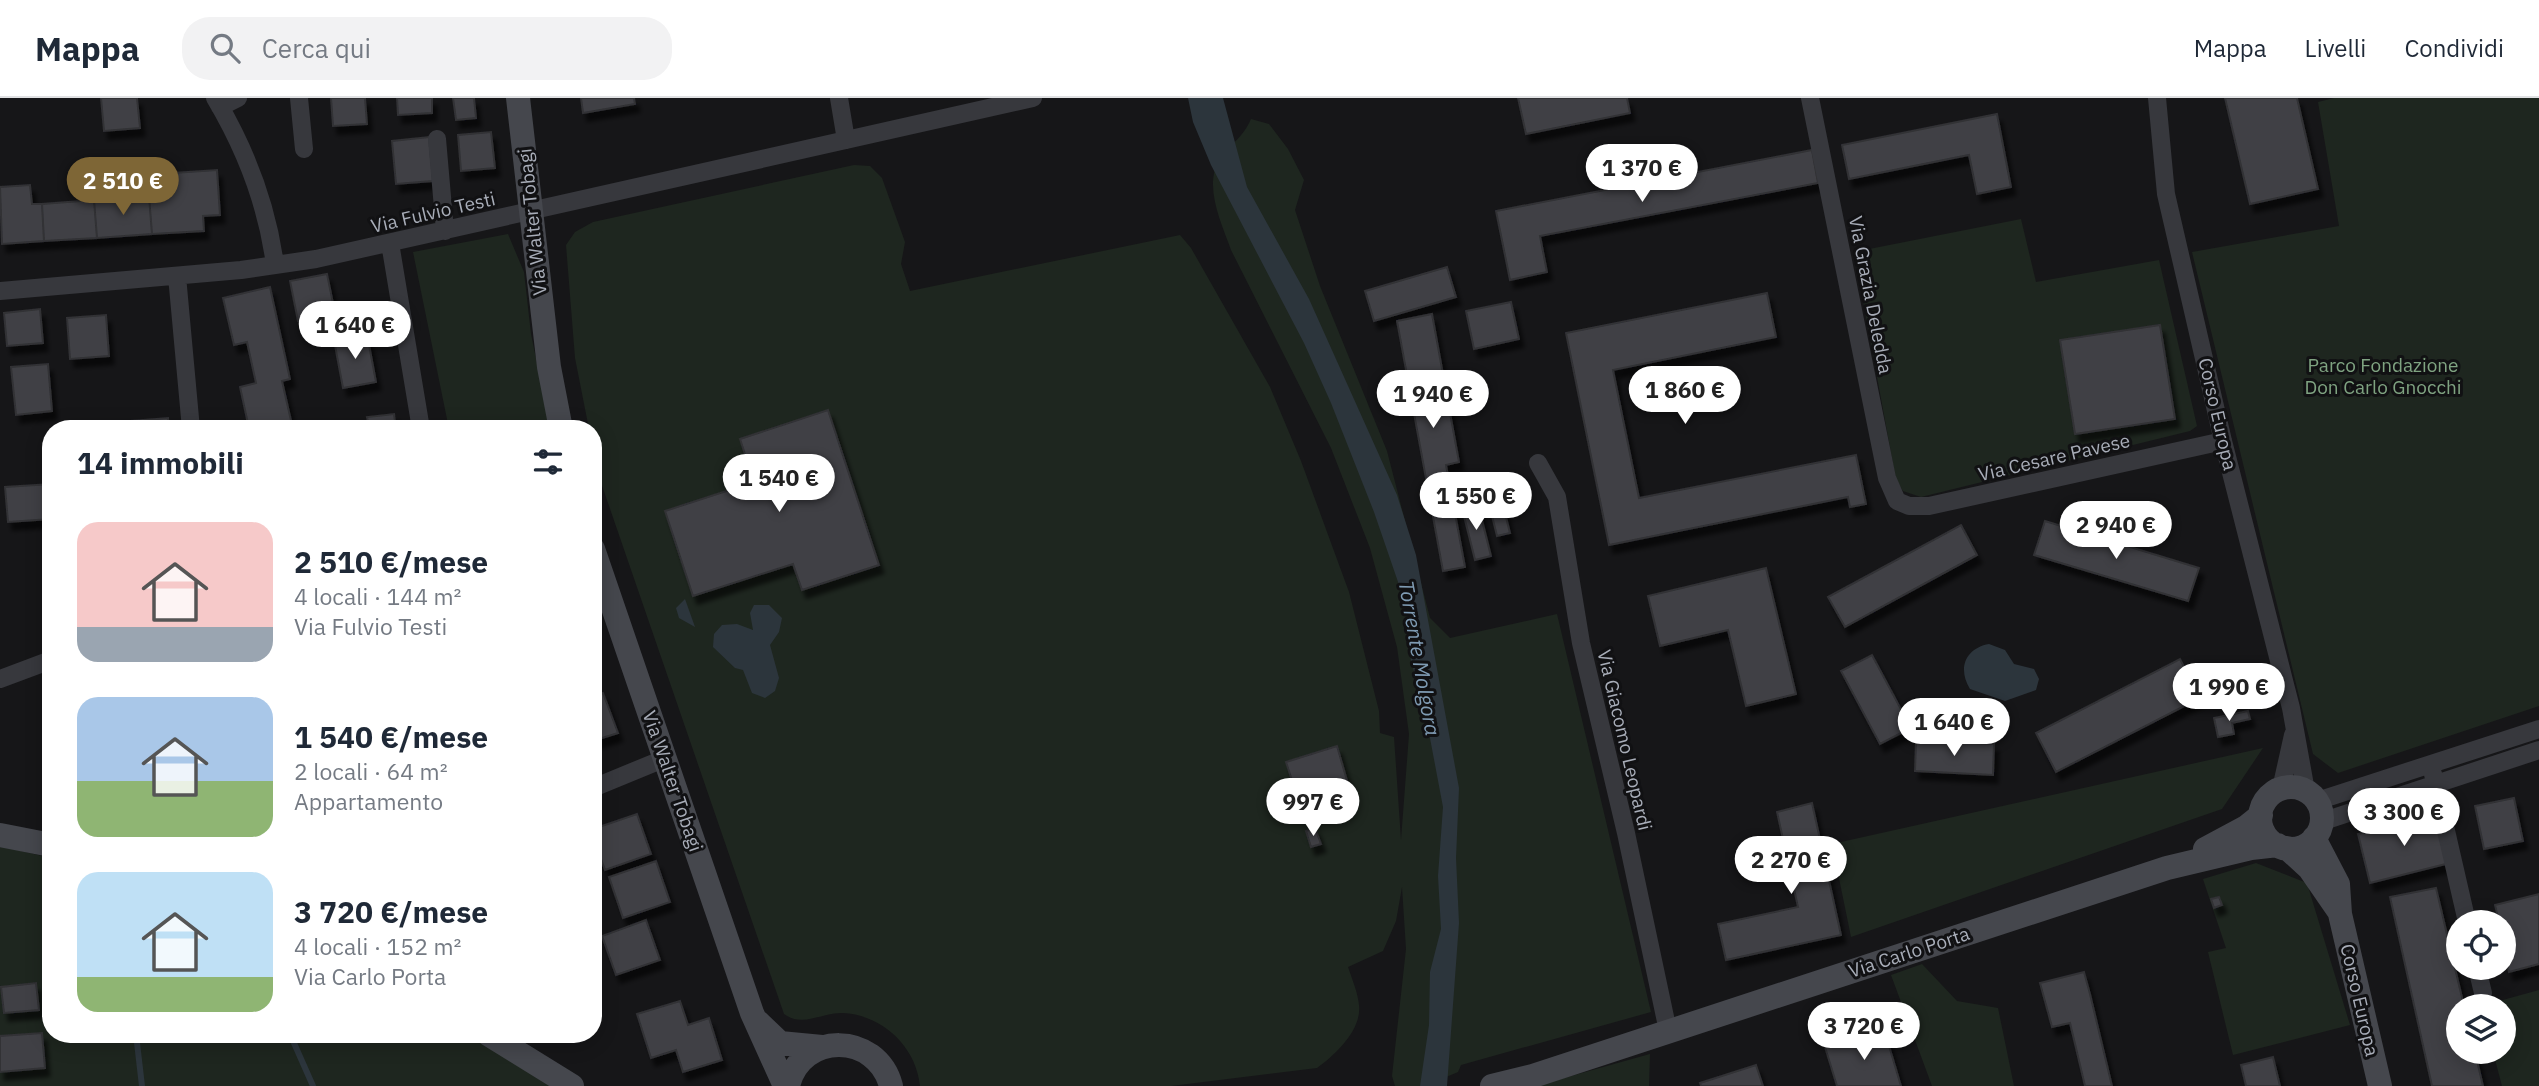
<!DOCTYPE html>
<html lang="it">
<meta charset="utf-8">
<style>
body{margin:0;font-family:"IBM Plex Sans",sans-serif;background:#f2f2f3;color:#1f2937;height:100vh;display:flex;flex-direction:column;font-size:26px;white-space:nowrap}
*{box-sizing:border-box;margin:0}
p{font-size:23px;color:#747a83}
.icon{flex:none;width:38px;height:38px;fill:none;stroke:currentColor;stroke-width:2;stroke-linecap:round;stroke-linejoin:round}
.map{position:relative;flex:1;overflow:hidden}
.panel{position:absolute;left:42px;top:322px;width:560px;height:623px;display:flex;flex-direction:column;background:#fff;border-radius:28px;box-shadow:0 4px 18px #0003}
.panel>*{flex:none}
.tools{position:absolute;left:2446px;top:812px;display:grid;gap:14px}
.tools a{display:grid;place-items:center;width:70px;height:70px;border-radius:50%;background:#fff;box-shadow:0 4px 18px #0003;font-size:35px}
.price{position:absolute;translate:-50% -60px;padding:0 16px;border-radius:24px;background:#fff;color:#222;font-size:23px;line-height:46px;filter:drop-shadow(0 2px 4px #0008)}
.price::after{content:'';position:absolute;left:50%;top:42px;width:21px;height:16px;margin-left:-10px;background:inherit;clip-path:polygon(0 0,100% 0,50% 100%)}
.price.selected{background:#7e6636;color:#fff}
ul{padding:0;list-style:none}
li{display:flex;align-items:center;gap:21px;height:175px;padding:0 35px}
li span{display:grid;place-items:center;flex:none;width:196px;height:140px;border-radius:21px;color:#555}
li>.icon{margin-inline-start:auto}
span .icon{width:84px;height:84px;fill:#fffc;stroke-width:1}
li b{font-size:30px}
h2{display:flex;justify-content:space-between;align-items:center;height:84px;padding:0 35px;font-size:30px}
header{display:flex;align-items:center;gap:42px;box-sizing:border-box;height:98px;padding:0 35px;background:#fff;border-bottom:2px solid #e0e1e3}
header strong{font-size:33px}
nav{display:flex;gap:38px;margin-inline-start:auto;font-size:24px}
.search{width:490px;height:63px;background:#f2f2f3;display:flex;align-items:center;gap:18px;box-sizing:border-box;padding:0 24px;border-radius:28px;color:#747a83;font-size:26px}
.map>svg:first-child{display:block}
</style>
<header>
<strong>Mappa</strong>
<div class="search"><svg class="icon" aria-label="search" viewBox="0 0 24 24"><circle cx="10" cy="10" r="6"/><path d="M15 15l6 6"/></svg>Cerca qui</div>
<nav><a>Mappa</a><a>Livelli</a><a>Condividi</a></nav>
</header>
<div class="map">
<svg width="2539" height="988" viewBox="0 0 2539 988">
<defs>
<filter id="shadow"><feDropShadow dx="4.5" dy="8" stdDeviation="2" flood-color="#0009"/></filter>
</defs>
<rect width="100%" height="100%" fill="#161618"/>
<!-- green -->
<path fill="#1e261f" d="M2334,0h205v608l-201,67 -25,-19 -121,-502 147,-26 -21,-124z
M1251,21l18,5 19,25 16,31 -9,30 25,76 67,165 43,167 20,20 107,-24 94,398 -190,53 -3,7 -33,14h-30l-3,-10 14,-127 -4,-62 -6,34 -13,30 -35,16c4,12 10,26 11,38 3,25 -24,50 -42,63l-146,18h-251c-4,-40 -38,-71 -77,-73 -21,-1 -40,15 -59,1l-187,-543 -4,-42h-4l-14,-71 -9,-113 9,-13 18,-10 261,-57 16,1 12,12 23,64 -4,22 9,27 270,-56 11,13 79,139 31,74 48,131 30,119 1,22 14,4 7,103 8,-106 -12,-87 -27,-99 -39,-100 -100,-198c-10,-28 -28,-65 -11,-91 10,-16 21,-18 31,-40z
M2021,121l15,63 123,-22 38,166 -7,5 -269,66 -18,-6 -7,-11 -42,-228z
M508,136l16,38 7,62 19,93 -101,2 -36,-177z
M2263,650l-41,61 -371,128 -19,-93z
M0,748l51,12v176h422l83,52h-556z
M2256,765l51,20 43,142 -117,30 -25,-103 18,-4 -23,-69z
M1922,866l35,37 41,7 16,78h-82l-41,-111z
M2539,892v96h-37l-9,-34h11v-46h-23z
M1650,956l-1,32h-114z"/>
<!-- water -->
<path fill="#2c353c" d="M1188,0h35l24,89 62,112 88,196 19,60 43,233 -3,70 3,65 -12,163h-27l9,-61 1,-53 11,-43 -3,-53 5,-69 -20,-106 -12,-40 -3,-50 -34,-99 -43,-109 -27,-60 -93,-178 -18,-43z
M685,501l10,28 -16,-9 -3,-10z
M754,507h15l13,13 -3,14 -9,13 9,33 -4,13 -10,7 -13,-5 -9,-23 -8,-2 -22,-21 1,-13 8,-9 15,-1 16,6 -3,-17z
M1989,546l16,6 9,14 20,5 5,10 -3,11 -31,11 -35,-12c-13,-21 -4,-41 19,-45z"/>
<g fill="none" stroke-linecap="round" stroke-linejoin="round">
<!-- stream -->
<path stroke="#2c353c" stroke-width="6" d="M46,879l5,-2
M136,936l6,52
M290,936l23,52"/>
</g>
<!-- building -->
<path fill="#404145" stroke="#303034" stroke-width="2" filter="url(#shadow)" d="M101,0h36l3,30 -36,3z
M331,0h34l2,26 -34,2z
M397,0h35v15l-34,2z
M453,0h21l2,20 -20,2z
M581,0h53l1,6 -52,9z
M1518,0h109l3,15 -104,21z
M2225,0h72l21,91 -68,15z
M1997,16l14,73 -34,7 -8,-39 -120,24 -7,-34z
M491,34l4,36 -34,3 -3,-36z
M429,39l4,44 -37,3 -4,-43z
M1812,52l6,33 -278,53 7,36 -37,8 -14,-69z
M217,72l3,45 -17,1 1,15 -52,3 -3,-38 25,-3 -1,-20z
M30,87l2,19h10l2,37 -42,3 -2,-57z
M149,98l3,38 -55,4 -3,-38z
M94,102l3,38 -53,3 -2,-37z
M1447,169l9,30 -82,24 -9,-30z
M327,176l8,39 -37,8 -8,-40z
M270,189l20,92 -8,2 10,44 -8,4h-47l11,-5 -8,-37 16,-4 -9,-41 -13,3 -11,-47z
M1767,195l9,44 -163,33 26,128 217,-43 10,49 -16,3 -2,-10 -239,48 -43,-212z
M1511,204l8,37 -45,10 -8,-38z
M40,211l3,34 -36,3 -3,-33z
M1432,216l27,148 -13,3 19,102 -22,4 -46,-250z
M106,217l3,41 -39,3 -3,-41z
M2160,227l15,94 -100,15 -15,-94z
M367,236l9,48 -33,6 -9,-48z
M48,266l4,47 -36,4 -5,-48z
M828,312l51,155 -77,25 -9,-26 -100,32 -28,-85 89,-29 -14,-43z
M394,316l2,15h-47v-5l19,-2 -1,-5z
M168,320l1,11h-37l-1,-8z
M1497,383l13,52 -13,3 -13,-52z
M51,386v35l-43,3 -3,-35z
M1478,406l13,52 -16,4 -13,-52z
M2045,423l154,47 -11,33 -154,-46z
M1961,427l16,30 -132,72 -17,-30z
M1766,470l30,126 -50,12 -18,-76 -68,16 -12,-50z
M1872,557l39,73 -31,16 -39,-73z
M2180,561l20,39 -144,74 -20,-39z
M603,595l15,40 -25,8v-45z
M2248,613l2,8 -18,4 2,11 -16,3 -4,-19z
M1916,642l78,4 -1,31 -78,-4z
M1337,648l11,38 -50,15 -12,-37z
M2514,700l9,43 -39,8 -9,-43z
M1812,705l29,132 -115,25 -8,-36 80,-17 -21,-95z
M637,716l14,40 -46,16 -4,-11 -8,2v-32z
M2438,716l12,49 -80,20 -12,-49z
M1315,730l6,16 -10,3 -5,-16z
M656,763l14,41 -47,16 -14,-41z
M2436,790l28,118h-5v46h16l8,34h-51l-42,-189z
M2539,796v70l-30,8 -5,-23v-27h-5l-4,-17z
M2219,799l3,8 -8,3 -3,-9z
M646,822l14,40 -44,15 -14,-39z
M2084,874l6,22 22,92h-27l-15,-63 -18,4 -12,-44z
M36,885l3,27 -35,3 -3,-26z
M680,903l8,24 21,-7 13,42 -39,12 -7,-22 -25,8 -14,-44z
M1884,931l17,57h-64l-12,-39z
M42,935l3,35 -45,4v-36z
M2273,959l7,29h-34l-5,-21z
M1756,967l7,21h-62l-1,-3z"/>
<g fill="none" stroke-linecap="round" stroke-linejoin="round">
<!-- street -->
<path stroke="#37383d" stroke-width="18" d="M215,0c31,52 52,106 60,167
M299,0l5,51
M839,0l7,42
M1810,0l77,380 10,23 12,5h20l294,-65
M2157,0l9,96 57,247 68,267 15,83
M220,9l18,-9
M437,41l8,92
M390,145l31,186
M177,178l14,153
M0,193l241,-21 75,-11 717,-161
M1538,365l19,34 24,146 45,190 42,198
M0,581l51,-19
M2433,676l34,148
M593,690l73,-30
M2281,691l12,-54
M2317,703l222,-72
M2321,724l218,-72
M2477,870l6,25"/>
<!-- secondary -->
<path stroke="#45474d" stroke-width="24" d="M518,0l31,269 12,62
M593,451l159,464 33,73
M2260 720a31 31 0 1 1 62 0a31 31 0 1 1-62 0Z
M0,737l51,10
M2314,740l24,46 2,30 40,172
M2287,750l22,20 29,42
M2205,751l41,-22 15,-12
M758,924l22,21 42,4
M488,936l84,52
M788,988c13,-55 89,-54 103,0
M1492,988l41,-10 634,-208 84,-20 27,-3"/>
</g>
<g text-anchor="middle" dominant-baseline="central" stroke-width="6" stroke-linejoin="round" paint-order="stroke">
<!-- street labels -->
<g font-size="19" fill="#a8adb8" stroke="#111113">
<text transform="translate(433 114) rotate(-13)">Via Fulvio Testi</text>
<text transform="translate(532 124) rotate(-96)">Via Walter Tobagi</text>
<text transform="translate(1871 197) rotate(79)">Via Grazia Deledda</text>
<text transform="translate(2218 316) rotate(77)">Corso Europa</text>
<text transform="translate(2054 359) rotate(-13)">Via Cesare Pavese</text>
<text transform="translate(1625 642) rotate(77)">Via Giacomo Leopardi</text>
<text transform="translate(673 683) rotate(71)">Via Walter Tobagi</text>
<text transform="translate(1909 854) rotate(-18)">Via Carlo Porta</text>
<text transform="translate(2360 902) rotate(77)">Corso Europa</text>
</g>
<!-- park labels -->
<g font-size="19" fill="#7fa381" stroke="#111113">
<text x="2383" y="267">Parco Fondazione<tspan x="2383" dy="22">Don Carlo Gnocchi</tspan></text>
</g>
<!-- water labels -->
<g font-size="21" font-style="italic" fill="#7f9bb3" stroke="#111113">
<text transform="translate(1420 560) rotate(80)">Torrente Molgora</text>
</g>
</g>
</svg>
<div class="tools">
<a><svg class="icon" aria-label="locate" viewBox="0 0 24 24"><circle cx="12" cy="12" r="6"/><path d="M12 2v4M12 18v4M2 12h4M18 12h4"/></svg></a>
<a><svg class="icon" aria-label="layers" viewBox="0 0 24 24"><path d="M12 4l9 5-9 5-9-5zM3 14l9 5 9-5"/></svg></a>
</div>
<b class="price" style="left:1642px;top:106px">1 370 €</b>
<b class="price selected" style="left:123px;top:119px">2 510 €</b>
<b class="price" style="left:355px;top:263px">1 640 €</b>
<b class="price" style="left:1685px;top:328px">1 860 €</b>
<b class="price" style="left:1433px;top:332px">1 940 €</b>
<b class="price" style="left:779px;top:416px">1 540 €</b>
<b class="price" style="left:1476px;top:434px">1 550 €</b>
<b class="price" style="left:2116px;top:463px">2 940 €</b>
<b class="price" style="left:2229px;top:625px">1 990 €</b>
<b class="price" style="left:1954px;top:660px">1 640 €</b>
<b class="price" style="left:1313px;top:740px">997 €</b>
<b class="price" style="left:2404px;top:750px">3 300 €</b>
<b class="price" style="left:1791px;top:798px">2 270 €</b>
<b class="price" style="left:1864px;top:964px">3 720 €</b>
<section class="panel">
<h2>14 immobili<svg class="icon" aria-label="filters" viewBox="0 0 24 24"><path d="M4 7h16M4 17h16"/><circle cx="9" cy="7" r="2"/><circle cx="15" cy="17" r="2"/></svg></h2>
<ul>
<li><span style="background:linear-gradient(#f6c9c9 75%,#9aa5b1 0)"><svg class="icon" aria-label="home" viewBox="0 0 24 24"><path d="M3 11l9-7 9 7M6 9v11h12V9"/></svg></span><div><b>2 510 €/mese</b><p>4 locali · 144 m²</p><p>Via Fulvio Testi</p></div></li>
<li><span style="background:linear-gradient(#a9c7e8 60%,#8fb573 0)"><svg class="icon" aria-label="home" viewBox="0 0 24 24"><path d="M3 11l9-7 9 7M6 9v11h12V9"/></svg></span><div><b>1 540 €/mese</b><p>2 locali · 64 m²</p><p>Appartamento</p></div></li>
<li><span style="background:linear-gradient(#bfe0f5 75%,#8fb573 0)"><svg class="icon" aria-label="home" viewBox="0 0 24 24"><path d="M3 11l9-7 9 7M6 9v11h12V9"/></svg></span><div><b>3 720 €/mese</b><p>4 locali · 152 m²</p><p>Via Carlo Porta</p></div></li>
</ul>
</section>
</div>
